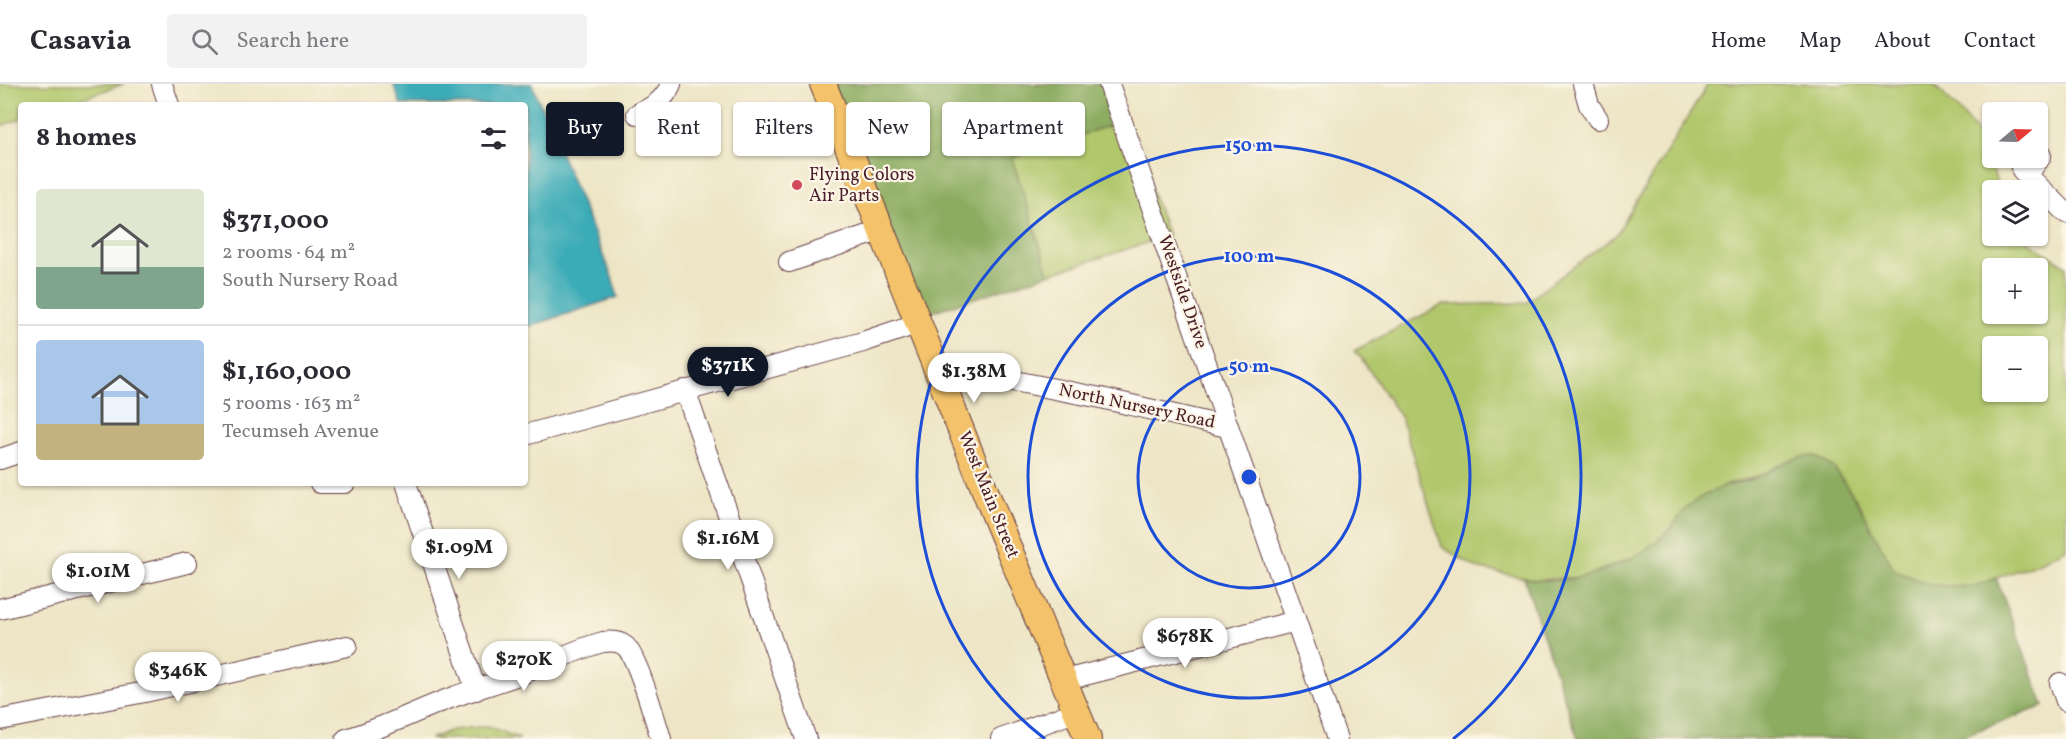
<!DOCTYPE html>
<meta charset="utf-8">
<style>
body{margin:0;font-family:Vollkorn,serif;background:#f2f2f3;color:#2b2b33;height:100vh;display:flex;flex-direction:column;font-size:22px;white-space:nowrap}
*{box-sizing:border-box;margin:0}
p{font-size:20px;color:#7c7c81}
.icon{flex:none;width:33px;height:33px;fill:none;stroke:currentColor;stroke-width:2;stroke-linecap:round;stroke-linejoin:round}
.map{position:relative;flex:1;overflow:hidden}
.drawer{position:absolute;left:18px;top:18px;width:510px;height:384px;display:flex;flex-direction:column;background:#fff;border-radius:6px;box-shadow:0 2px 4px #0004}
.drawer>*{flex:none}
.top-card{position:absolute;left:546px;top:18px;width:570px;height:54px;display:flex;gap:12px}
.needle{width:39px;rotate:71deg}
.buttons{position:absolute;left:1982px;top:18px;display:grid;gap:12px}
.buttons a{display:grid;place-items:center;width:66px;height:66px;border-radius:6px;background:#fff;box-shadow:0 2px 4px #0004;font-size:30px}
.price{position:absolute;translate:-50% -51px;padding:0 14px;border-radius:21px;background:#fff;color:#222;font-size:20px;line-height:39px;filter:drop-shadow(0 2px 3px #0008)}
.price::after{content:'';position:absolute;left:50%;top:36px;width:18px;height:14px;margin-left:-9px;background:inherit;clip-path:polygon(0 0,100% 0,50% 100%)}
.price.selected{background:#111827;color:#fff}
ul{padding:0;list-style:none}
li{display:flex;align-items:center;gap:18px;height:150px;padding:0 18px}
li+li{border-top:2px solid #e1e1e2}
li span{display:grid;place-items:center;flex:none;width:168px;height:120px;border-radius:6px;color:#555}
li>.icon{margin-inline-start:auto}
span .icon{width:72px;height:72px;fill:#fffc;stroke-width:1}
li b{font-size:26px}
h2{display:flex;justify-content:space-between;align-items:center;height:72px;padding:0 18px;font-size:26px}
.pill{padding:0 21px;border-radius:6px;background:#fff;box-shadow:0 2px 4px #0004;font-size:21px;line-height:54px}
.pill.selected{background:#111827;color:#fff}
header{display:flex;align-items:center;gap:36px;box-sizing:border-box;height:84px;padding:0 30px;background:#fff;border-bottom:2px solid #e1e1e2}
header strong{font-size:28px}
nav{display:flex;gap:33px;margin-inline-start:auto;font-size:21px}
.search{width:420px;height:54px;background:#f2f2f3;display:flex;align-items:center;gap:15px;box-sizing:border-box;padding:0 21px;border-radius:6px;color:#7c7c81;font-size:22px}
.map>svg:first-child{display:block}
</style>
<header>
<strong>Casavia</strong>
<div class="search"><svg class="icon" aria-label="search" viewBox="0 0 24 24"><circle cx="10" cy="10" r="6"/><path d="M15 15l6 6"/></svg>Search here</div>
<nav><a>Home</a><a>Map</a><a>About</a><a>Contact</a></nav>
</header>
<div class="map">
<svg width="2066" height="655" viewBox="0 0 2066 655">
<rect width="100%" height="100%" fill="#fcf5e5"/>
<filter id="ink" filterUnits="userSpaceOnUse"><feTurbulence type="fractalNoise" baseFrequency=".0167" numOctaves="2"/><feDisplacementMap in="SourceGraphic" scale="12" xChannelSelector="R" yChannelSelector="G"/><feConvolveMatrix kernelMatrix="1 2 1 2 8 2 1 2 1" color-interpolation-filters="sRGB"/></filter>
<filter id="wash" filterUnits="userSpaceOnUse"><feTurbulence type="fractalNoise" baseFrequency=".008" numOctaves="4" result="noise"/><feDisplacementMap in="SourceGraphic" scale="24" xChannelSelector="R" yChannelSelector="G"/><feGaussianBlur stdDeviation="1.35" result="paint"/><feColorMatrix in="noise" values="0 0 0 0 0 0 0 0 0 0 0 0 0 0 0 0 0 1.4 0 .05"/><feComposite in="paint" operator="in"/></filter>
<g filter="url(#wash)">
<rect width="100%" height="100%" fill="#ede5c5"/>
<!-- green -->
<path fill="#b1c76c" stroke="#7e734c" stroke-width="1.5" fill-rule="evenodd" d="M0,0h124l-62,21h-41v14l-21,7z
M1708,0h224c12,10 37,36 45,49 11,17 16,38 22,57h-7v46h30l7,6 37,24v283l-28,14 -66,24 -42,-2 -36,-15 -39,-72 -22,-31 -18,-11 -18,2 -41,19 -27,7 -42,23 -17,23 -28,24 -58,23 -49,3 -59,-12 -34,-21 -41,-129 -39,-59 -8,-8 88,-46 84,-2 19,-15 71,-53zM1992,184h45v46h-45zM1992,262h45v46h-45z
M1126,36l42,116 -119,38 -37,-116z
M488,642l32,13h-90l22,-9z"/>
<!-- forest -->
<path fill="#8cac60" stroke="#6b6646" stroke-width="1.5" d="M832,0h281l13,36 -114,38 37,116 -124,40z
M1815,372l18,11 22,31 39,72 36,15 42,2 24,-9 48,128 -90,33h-376l-54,-161c50,10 109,-13 144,-47 8,-7 12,-18 20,-25 22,-18 42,-20 67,-28 15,-5 27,-17 42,-20 5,-2 13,-1 18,-2z"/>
<!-- water -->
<path fill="#3babb7" stroke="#426571" stroke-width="1.5" d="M393,0h139l79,190 7,23 -93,31v-223h-124z"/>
</g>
<g filter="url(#ink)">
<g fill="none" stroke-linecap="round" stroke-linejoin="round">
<defs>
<path id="minor" d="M162,0l7,21
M1109,0l228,655
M1583,0l6,21 9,14
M637,30c16,-7 27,-13 34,-30
M2018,74l4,12 44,43
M2027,92l14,-20 -4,-11
M789,178l93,-32
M941,295l25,-6 12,1 123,24 126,29
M685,306l121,349
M525,351l338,-93 56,-19
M0,375l21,-7
M320,399h25
M406,399l70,207
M0,525l187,-46
M1065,596l231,-59
M2060,599l6,18
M0,636l145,-28 202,-46
M346,655c35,-10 68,-27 102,-40 26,-10 53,-17 78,-27 25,-10 51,-23 77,-30 8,-1 16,-1 22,4 11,7 31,76 36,93
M1001,655l76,-28"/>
<path id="major" d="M823,0l173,434 92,221"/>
</defs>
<!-- minor casing -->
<use href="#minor" stroke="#623d42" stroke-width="22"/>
<!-- major casing -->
<use href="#major" stroke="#623d42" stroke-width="28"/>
<!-- minor -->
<use href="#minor" stroke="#fff" stroke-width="20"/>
<!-- major -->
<use href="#major" stroke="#f3c26a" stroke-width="26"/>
</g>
</g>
<!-- distance rings -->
<g fill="none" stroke="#1d4ed8" stroke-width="3">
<circle cx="1249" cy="393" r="111"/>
<circle cx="1249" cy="393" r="221"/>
<path d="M1045 655A332 332 0 1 1 1453 655"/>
</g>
<!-- markers -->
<circle fill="#d1495b" stroke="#fcf5e5" stroke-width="2" cx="797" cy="101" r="6"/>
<g text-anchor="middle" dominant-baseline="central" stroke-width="4.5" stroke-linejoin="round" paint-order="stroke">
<!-- poi labels -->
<g font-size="18" fill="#4a1f2b" stroke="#fcf5e5" text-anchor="start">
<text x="809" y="91">Flying Colors<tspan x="809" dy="21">Air Parts</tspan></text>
</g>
<!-- street labels -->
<g font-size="18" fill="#4a1f2b" stroke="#fcf5e5">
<text transform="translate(1182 208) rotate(71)">Westside Drive</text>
<text transform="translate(1137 323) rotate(12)">North Nursery Road</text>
<text transform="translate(988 411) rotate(68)">West Main Street</text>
</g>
</g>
<circle cx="1249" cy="393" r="9" fill="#1d4ed8" stroke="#fcf5e5" stroke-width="3"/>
<g font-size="18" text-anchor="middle" font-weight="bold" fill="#1d4ed8" stroke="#fcf5e5" stroke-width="4.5" stroke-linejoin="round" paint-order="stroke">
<text x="1249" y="67">150 m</text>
<text x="1249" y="178">100 m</text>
<text x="1249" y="288">50 m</text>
</g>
</svg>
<div class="buttons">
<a><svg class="needle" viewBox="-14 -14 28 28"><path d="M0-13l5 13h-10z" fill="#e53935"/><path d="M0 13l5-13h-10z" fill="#7c7c81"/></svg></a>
<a><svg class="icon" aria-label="layers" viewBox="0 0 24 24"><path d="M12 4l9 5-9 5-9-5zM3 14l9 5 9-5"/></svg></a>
<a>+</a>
<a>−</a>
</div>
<b class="price selected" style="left:728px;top:314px">$371K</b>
<b class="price" style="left:974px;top:320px">$1.38M</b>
<b class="price" style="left:728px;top:487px">$1.16M</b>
<b class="price" style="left:459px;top:496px">$1.09M</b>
<b class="price" style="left:98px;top:520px">$1.01M</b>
<b class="price" style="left:1185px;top:585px">$678K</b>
<b class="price" style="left:524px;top:608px">$270K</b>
<b class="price" style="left:178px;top:619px">$346K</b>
<div class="top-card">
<a class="pill selected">Buy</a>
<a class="pill">Rent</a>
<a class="pill">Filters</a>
<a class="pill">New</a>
<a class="pill">Apartment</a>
</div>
<section class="drawer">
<h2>8 homes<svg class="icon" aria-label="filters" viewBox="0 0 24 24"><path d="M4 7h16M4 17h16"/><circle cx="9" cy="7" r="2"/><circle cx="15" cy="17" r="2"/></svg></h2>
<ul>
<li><span style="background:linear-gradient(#dfe7d0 65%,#7fa58c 0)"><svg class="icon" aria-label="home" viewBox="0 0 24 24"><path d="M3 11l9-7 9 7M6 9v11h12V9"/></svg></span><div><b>$371,000</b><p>2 rooms · 64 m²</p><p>South Nursery Road</p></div></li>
<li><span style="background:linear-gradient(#a9c7e8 70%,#c2b280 0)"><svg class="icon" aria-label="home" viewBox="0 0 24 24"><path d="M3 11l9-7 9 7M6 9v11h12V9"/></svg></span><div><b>$1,160,000</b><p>5 rooms · 163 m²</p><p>Tecumseh Avenue</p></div></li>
</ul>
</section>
</div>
